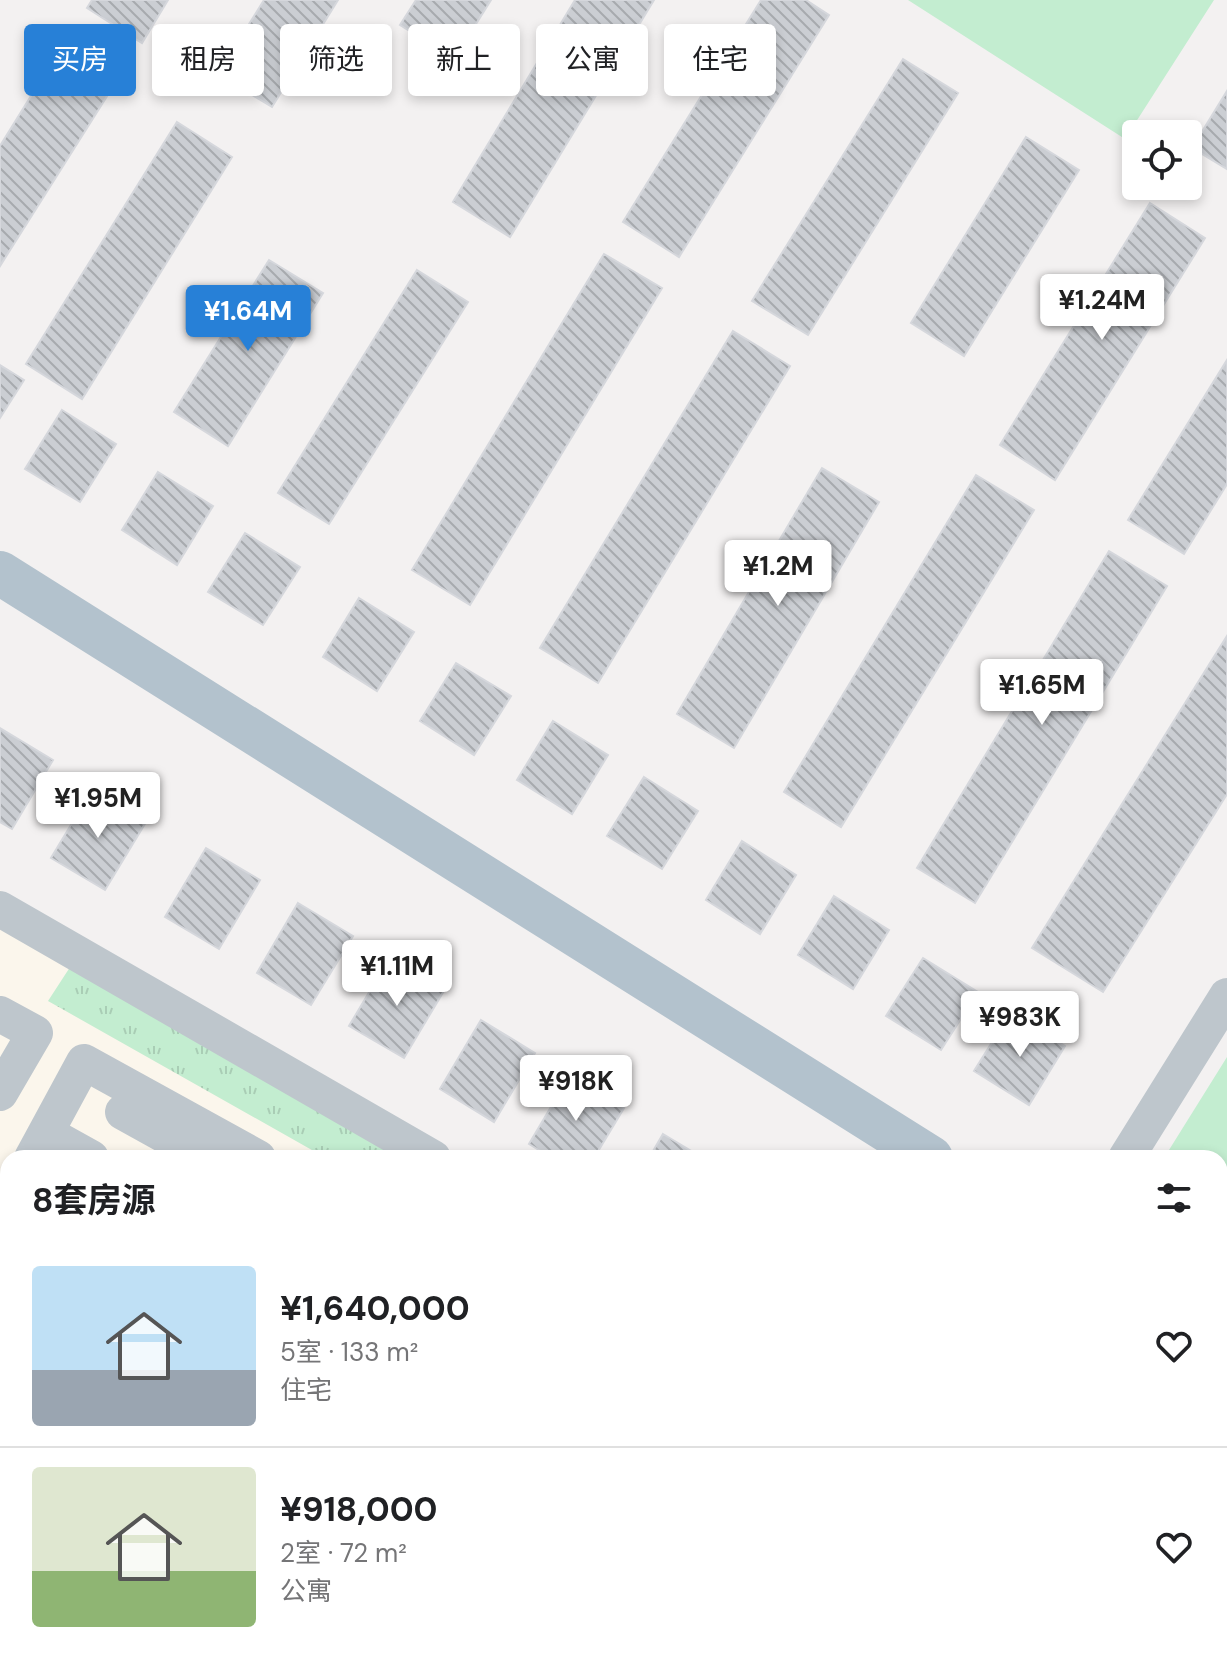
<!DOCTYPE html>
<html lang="zh">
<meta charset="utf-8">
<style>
body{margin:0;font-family:"DM Sans","Noto Sans SC",sans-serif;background:#f6f6f6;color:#202124;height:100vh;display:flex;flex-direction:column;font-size:30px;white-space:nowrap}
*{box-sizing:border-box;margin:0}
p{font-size:26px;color:#757577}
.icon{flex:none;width:44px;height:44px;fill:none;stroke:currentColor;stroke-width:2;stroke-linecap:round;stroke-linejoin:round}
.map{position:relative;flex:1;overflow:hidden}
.drawer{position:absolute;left:0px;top:1150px;width:1228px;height:514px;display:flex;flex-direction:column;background:#fff;border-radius:24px 24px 0 0;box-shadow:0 4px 12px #0003}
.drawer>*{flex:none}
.banner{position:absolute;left:24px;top:24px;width:800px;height:72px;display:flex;gap:16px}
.fabs{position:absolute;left:1122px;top:120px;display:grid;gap:16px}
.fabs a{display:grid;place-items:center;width:80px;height:80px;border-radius:8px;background:#fff;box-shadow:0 4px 12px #0003;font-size:40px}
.price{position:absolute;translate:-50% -68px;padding:0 18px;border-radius:8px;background:#fff;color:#222;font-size:26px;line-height:52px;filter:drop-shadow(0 2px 4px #0008)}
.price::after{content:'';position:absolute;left:50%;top:48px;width:24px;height:18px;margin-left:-12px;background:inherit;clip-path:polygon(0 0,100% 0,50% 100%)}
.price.current{background:#2780d7;color:#fff}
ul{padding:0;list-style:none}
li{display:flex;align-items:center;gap:24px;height:200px;padding:0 32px}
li+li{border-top:2px solid #e0e0e0}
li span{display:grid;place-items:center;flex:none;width:224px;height:160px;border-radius:8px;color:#555}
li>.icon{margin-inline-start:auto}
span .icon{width:96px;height:96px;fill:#fffc;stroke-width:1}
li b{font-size:34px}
h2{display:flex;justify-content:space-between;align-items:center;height:96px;padding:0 32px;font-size:34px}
.chip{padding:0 28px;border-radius:8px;background:#fff;box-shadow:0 4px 12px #0003;font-size:28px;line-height:72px}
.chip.current{background:#2780d7;color:#fff}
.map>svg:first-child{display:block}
</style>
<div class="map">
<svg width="1227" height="1663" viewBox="0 0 1227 1663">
<defs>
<pattern id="grass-tufts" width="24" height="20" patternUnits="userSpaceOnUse" patternTransform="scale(2)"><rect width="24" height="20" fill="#c3edd0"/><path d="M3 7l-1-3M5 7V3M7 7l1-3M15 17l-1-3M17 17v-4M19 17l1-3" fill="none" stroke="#a9cdb5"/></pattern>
<pattern id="water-rules" width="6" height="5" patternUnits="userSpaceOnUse" patternTransform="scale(2)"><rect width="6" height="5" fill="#94dbe6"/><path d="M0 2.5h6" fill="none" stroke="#7bb4be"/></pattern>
<pattern id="building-back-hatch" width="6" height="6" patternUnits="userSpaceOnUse" patternTransform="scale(2)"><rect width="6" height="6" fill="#cbced3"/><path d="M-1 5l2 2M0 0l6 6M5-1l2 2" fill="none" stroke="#a7aaae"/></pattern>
</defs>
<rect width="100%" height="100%" fill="#f3f1f1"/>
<!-- commercial -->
<path fill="#fbf6ec" d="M0,890l455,268h-447v498h668l-5,7h-671z"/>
<!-- grass -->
<path fill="url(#grass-tufts)" d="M74,961l340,197h-88l-278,-157z
M0,1451l8,4v201h243l-4,7 -247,-1z
M477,1656h91l-4,7h-91z"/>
<!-- park -->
<path fill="#c3edd0" d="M908,0h306l-89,139z
M1227,1057v164l-7,-4v-59h-56z
M830,1656h216l-5,7h-216z"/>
<!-- water -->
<path fill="url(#water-rules)" d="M1227,1408v255h-172l5,-7h160v-237z"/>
<!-- building -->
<path fill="url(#building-back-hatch)" stroke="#d5d7dc" stroke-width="2" d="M92,0h76l-26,43 -55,-35z
M264,0h74l-66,107 -54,-33z
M416,0h75l-37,59 -54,-34z
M575,0h79l-144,237 -57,-35z
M761,0h45l23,15 -150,242 -56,-35z
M54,59l55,34 -109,173v-120z
M903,59l55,34 -150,242 -56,-34z
M1227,91v78l-35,-21z
M177,122l55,35 -150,242 -56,-35z
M1026,137l53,33 -115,186 -53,-33z
M1150,203l55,35 -150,242 -55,-35z
M604,254l58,34 -192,317 -58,-35z
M269,260l54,33 -95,153 -54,-34z
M417,270l51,32 -139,222 -51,-31z
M733,331l57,35 -192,317 -58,-35z
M1227,360v124l-43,70 -56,-34z
M0,365l24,15 -24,38z
M62,410l54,34 -36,58 -55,-33z
M822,468l57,34 -145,246 -57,-34z
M158,472l55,34 -36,59 -55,-35z
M976,475l58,35 -193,317 -57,-35z
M245,533l55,34 -37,58 -55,-33z
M1109,551l58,35 -192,317 -58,-35z
M359,598l55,34 -37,59 -54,-34z
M1227,636v158l-124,198 -71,-44z
M456,663l55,33 -37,59 -54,-34z
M553,721l55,34 -36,59 -55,-34z
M0,728l53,32 -41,69 -12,-7z
M644,777l54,34 -36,58 -55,-33z
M92,790l54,32 -41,68 -54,-32z
M742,841l54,34 -36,59 -54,-34z
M206,848l54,32 -41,69 -54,-32z
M834,896l55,34 -36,59 -55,-34z
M298,903l55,33 -42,69 -54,-32z
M390,957l55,32 -41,69 -55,-32z
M923,958l55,34 -37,58 -55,-34z
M1011,1012l54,34 -36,59 -55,-34z
M481,1020l54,33 -41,69 -54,-33z
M570,1075l54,33 -30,50h-42l-23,-14z
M663,1134l40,24h-54z
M0,1388l8,4v49l-5,9 -3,-2z"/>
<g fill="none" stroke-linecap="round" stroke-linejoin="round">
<!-- minor -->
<path stroke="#bec6cc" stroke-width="36" d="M0,909l433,249
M0,1014l35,19 -35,60
M123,1112l83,46
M46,1133l45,25
M32,1158l52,-96 174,96
M1126,1158l101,-162
M0,1215l8,-14
M0,1309l8,4
M432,1663l4,-7
M578,1663l5,-7
M790,1663l5,-7"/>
<!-- major -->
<path stroke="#b3c2cd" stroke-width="44" d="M0,573l931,585
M1220,1336l7,5"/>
</g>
</svg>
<div class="fabs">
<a><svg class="icon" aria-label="locate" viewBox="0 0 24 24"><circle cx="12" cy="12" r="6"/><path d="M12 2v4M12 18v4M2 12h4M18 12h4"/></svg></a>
</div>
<b class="price" style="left:1102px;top:342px">¥1.24M</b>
<b class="price current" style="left:248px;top:353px">¥1.64M</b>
<b class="price" style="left:778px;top:608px">¥1.2M</b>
<b class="price" style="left:1042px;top:727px">¥1.65M</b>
<b class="price" style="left:98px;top:840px">¥1.95M</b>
<b class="price" style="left:397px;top:1008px">¥1.11M</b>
<b class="price" style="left:1020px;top:1059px">¥983K</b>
<b class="price" style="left:576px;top:1123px">¥918K</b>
<div class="banner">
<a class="chip current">买房</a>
<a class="chip">租房</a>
<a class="chip">筛选</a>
<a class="chip">新上</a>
<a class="chip">公寓</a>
<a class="chip">住宅</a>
</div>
<section class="drawer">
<h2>8套房源<svg class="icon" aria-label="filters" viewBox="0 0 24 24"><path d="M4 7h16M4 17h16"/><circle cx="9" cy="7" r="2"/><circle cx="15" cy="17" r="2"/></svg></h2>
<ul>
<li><span style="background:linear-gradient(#bfe0f5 65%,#9aa5b1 0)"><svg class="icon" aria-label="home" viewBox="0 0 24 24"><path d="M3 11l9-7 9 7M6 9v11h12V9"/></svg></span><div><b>¥1,640,000</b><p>5室 · 133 m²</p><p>住宅</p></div><svg class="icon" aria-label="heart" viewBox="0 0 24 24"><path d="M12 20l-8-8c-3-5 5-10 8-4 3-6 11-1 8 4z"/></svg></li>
<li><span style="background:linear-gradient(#dfe7d0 65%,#8fb573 0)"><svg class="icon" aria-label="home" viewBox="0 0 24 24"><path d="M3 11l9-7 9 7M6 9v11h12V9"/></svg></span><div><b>¥918,000</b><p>2室 · 72 m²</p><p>公寓</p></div><svg class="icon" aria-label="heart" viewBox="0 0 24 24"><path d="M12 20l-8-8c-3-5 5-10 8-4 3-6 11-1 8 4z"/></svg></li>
</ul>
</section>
</div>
